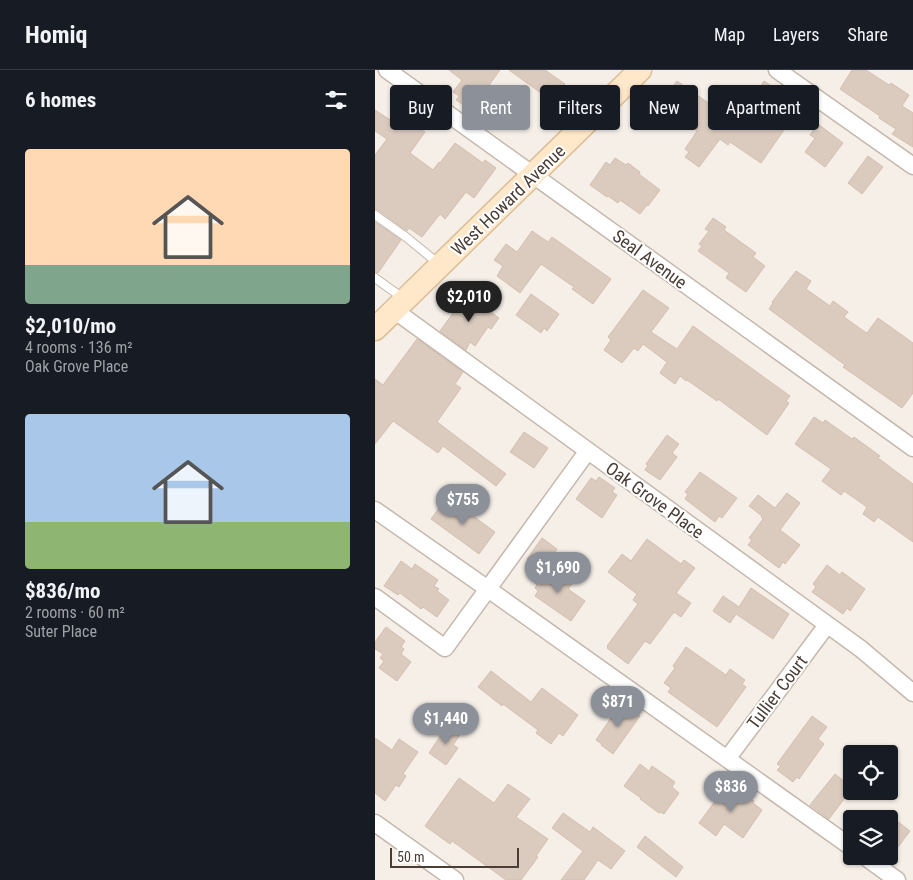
<!DOCTYPE html>
<meta charset="utf-8">
<style>
body{margin:0;font-family:"Roboto Condensed",sans-serif;background:#20242c;color:#f1f3f6;height:100vh;display:flex;flex-direction:column;font-size:19px;white-space:nowrap}
*{box-sizing:border-box;margin:0}
p{font-size:16px;color:#9ea1a6}
.icon{flex:none;width:28px;height:28px;fill:none;stroke:currentColor;stroke-width:2;stroke-linecap:round;stroke-linejoin:round}
.map{position:relative;flex:1;overflow:hidden}
.details{display:flex;flex-direction:column;background:#171b24;width:375px}
.details>*{flex:none}
.top-card{position:absolute;left:15px;top:15px;width:448px;height:45px;display:flex;gap:10px}
.buttons{position:absolute;left:468px;top:675px;display:grid;gap:10px}
.buttons a{display:grid;place-items:center;width:55px;height:55px;border-radius:5px;background:#171b24;box-shadow:0 1px 4px #0004;font-size:25px}
.scale{position:absolute;left:15px;bottom:12px;width:129px;box-sizing:border-box;padding-left:5px;border:2px solid #4a3e36;border-top:0;font-size:14px;line-height:18px;white-space:nowrap;color:#4a3e36;-webkit-text-stroke:4px #fff;paint-order:stroke}
.price{position:absolute;translate:-50% -42px;padding:0 11px;border-radius:18px;background:#8c9099;color:#fff;font-size:16px;line-height:32px;filter:drop-shadow(0 1px 2px #0008)}
.price::after{content:'';position:absolute;left:50%;top:30px;width:15px;height:11px;margin-left:-8px;background:inherit;clip-path:polygon(0 0,100% 0,50% 100%)}
.price.active{background:#222;color:#fff}
ul{padding:0;list-style:none}
li{display:grid;align-content:center;gap:10px;height:265px;padding:0 25px}
li span{display:grid;place-items:center;height:155px;border-radius:5px;color:#555}
li>.icon{margin-inline-start:auto}
span .icon{width:90px;height:90px;fill:#fffc;stroke-width:1}
li b{font-size:21px}
h2{display:flex;justify-content:space-between;align-items:center;height:60px;padding:0 25px;font-size:21px}
.chip{padding:0 18px;border-radius:5px;background:#171b24;box-shadow:0 1px 4px #0004;font-size:18px;line-height:45px}
.chip.active{background:#8c9099;color:#fff}
header{display:flex;align-items:center;gap:30px;box-sizing:border-box;height:70px;padding:0 25px;background:#171b24;border-bottom:1px solid #363941}
header strong{font-size:24px}
nav{display:flex;gap:28px;margin-inline-start:auto;font-size:18px}
main{display:flex;flex:1;min-height:0}
.map>svg:first-child{display:block}
</style>
<header>
<strong>Homiq</strong>
<nav><a>Map</a><a>Layers</a><a>Share</a></nav>
</header>
<main>
<section class="details">
<h2>6 homes<svg class="icon" aria-label="filters" viewBox="0 0 24 24"><path d="M4 7h16M4 17h16"/><circle cx="9" cy="7" r="2"/><circle cx="15" cy="17" r="2"/></svg></h2>
<ul>
<li><span style="background:linear-gradient(#ffd9b3 75%,#7fa58c 0)"><svg class="icon" aria-label="home" viewBox="0 0 24 24"><path d="M3 11l9-7 9 7M6 9v11h12V9"/></svg></span><div><b>$2,010/mo</b><p>4 rooms · 136 m²</p><p>Oak Grove Place</p></div></li>
<li><span style="background:linear-gradient(#a9c7e8 70%,#8fb573 0)"><svg class="icon" aria-label="home" viewBox="0 0 24 24"><path d="M3 11l9-7 9 7M6 9v11h12V9"/></svg></span><div><b>$836/mo</b><p>2 rooms · 60 m²</p><p>Suter Place</p></div></li>
</ul>
</section>
<div class="map">
<svg width="538" height="810" viewBox="0 0 538 810">
<rect width="100%" height="100%" fill="#f5efe8"/>
<!-- building -->
<path fill="#dbcbbf" stroke="#d4bfaf" d="M74,0h51l-29,40 -15,-10 3,-4 -6,-4 9,-12z
M134,0h36l20,14 -1,1 5,4 -11,14 -5,-4 -1,2z
M477,0h14l23,15 2,-2 18,12 -7,11 11,7v34l-21,-13 4,-5 -17,-11 1,-2 -40,-27z
M302,11l60,42 27,-42 25,17 -7,11 11,8 -32,46 -31,-21 -2,3 -8,-6 -21,28 -14,-10 4,-5 -4,-3 12,-18 -16,-11 2,-3 -21,-15z
M0,40l26,17 6,-8 18,13 -15,21 23,17 6,-8 1,1 15,-20 28,20 2,-3 11,8 -22,30 -8,-6 -21,27 -5,-5 -18,23 -13,-9 -2,3 -29,-21 -3,-1v-54l12,-16 -12,-8z
M443,54l25,19 -18,24 -20,-15 10,-14 -5,-3z
M493,86l15,11 -21,27 -14,-11z
M240,88l11,7 2,-2 12,9 -1,2 21,16 -12,16 -1,-1 -7,9 -20,-14 -2,3 -10,-7 -1,1 -17,-12 16,-23 4,3z
M338,148l13,9 -2,3 32,23 -3,4 12,9 -19,26 -20,-14 3,-5 -31,-22 4,-5 -3,-2 10,-13 -4,-2z
M0,152l26,18 -23,33 -3,-1z
M157,161l16,11 4,-5 59,42 -18,25 -21,-15 2,-2 -33,-23 -21,29 -23,-17 6,-10 -9,-6 12,-16 11,8z
M421,201l15,10 -5,8 24,17 3,-5 15,11 -4,5 21,15 2,1 11,-15 35,25v50l-11,15 -59,-41 2,-2 -76,-56 4,-6 -1,-1z
M268,220l26,18 -18,24 26,17 16,-23 97,70 -4,5 3,2 -22,32 -49,-36 -1,2 -30,-21 -1,1 -6,-5 -5,8 -15,-11 7,-11 -24,-18 -5,7 -4,-3 -12,15 -18,-13 7,-10 -3,-3z
M156,224l28,20 -12,17 -3,-3 -3,5 -25,-18z
M94,226l30,22 -8,11 -3,-2 -13,19 -5,-4 -4,8 -26,-19 19,-26 2,2z
M42,269l46,33 -8,12 6,4 -24,34 69,52 -10,12 -53,-40 -5,7 -45,-32 -18,23v-65l8,6z
M439,347l9,6 2,-3 27,19 2,-2 26,19 -2,2 35,26v58l-35,-25 -4,5 -11,-8 4,-7 -23,-16 -3,4 -19,-14 9,-12 -36,-25z
M149,362l24,16 -14,20 -24,-16z
M292,365l12,9 -7,9 5,4 -17,23 -15,-10 3,-5 -2,-1z
M325,402l37,26 -15,20 -3,-2 -4,6 -30,-23 3,-5 -3,-2z
M224,407l16,11 -3,4 5,3 -15,23 -26,-19 15,-21 5,3z
M412,423l13,10 -20,27 20,15 -15,19 -2,-2 -4,6 -31,-23 4,-5 -3,-2 14,-19 -2,-2 1,-1 -13,-10 9,-11 17,13z
M72,427l48,35 -16,22 -48,-35z
M167,468l15,11 -15,21 -15,-11z
M272,469l34,25 3,-4 11,8 -19,25 15,10 -10,14 -7,-5 -24,32 -5,-3 -17,23 -21,-16 1,-1 -1,-1 31,-42 -5,-4 4,-6 -29,-22 14,-18 9,7z
M26,491l11,8 3,-5 23,16 -4,6 5,3 -2,2 12,9 -12,17 -14,-10 -2,2 -21,-16 -2,2 -14,-9z
M452,495l13,10 2,-3 23,17 -15,22 -3,-3 -4,6 -31,-22 4,-5 -3,-3z
M170,496l27,18 -4,5 17,12 -14,20 -36,-25 3,-5 -3,-3 2,-3 -3,-3z
M376,518l38,26 -16,25 -37,-25 -6,9 -17,-12 10,-15 16,11z
M11,557l19,14 -4,6 3,2 -3,5 10,8 -14,19 -18,-13 5,-7 -4,-3 3,-4 -8,-5v-7z
M311,577l40,28 4,-6 15,11 -3,4 4,3 -29,40 -49,-35 3,-4 -7,-5 11,-15 -2,-2z
M116,601l40,31 11,-14 36,27 -15,21 -4,-3 -8,11 -15,-11 2,-3 -35,-26 -1,2 -24,-19z
M246,633l19,13 -27,38 -12,-9 1,-1 -6,-4z
M437,646l15,11 -9,12 6,5 -25,35 -2,-2 -4,5 -16,-12 4,-4 -4,-2z
M74,653l13,9 -9,13 5,3 -12,17 -17,-12z
M0,668l17,12 7,-11 19,13 -15,22 3,2 -7,11 -3,-2 -11,16 -10,-8z
M265,694l9,7 3,-5 23,16 -3,5 7,6 -15,21 -4,-2 -1,1 -19,-14 1,-1 -17,-12z
M460,704l16,13v3l-22,29 -19,-14z
M84,708l35,25 14,-19 22,15 -14,18 32,22 -12,17 2,1 -17,23h-15l-54,-39 -2,3 -25,-18z
M352,715l10,7 2,-2 15,11 -1,2 9,7 -19,28 -19,-14 -8,12 -17,-13z
M188,743l27,19 3,-5 32,24 -14,18 -13,-9 -14,20h-23l22,-29 -31,-23z
M514,745l21,16 -21,28z
M270,766l38,31 -7,10 -39,-30z"/>
<g fill="none" stroke-linecap="round" stroke-linejoin="round">
<defs>
<path id="lane" d="M0,145l31,22 33,27
M0,208l28,20"/>
<path id="street" d="M12,0l526,378
M402,0l136,96
M19,240l467,339 52,44
M0,440l113,79 363,258
M0,527l70,51 142,-196
M352,689l100,-134
M0,753l80,57
M489,786l33,24"/>
<path id="secondary" d="M0,259l265,-259"/>
</defs>
<!-- lane casing -->
<use href="#lane" stroke="#c5b8ad" stroke-width="10"/>
<!-- street casing -->
<use href="#street" stroke="#c5b8ad" stroke-width="19"/>
<!-- secondary casing -->
<use href="#secondary" stroke="#dcbe96" stroke-width="25"/>
<!-- lane -->
<use href="#lane" stroke="#fff" stroke-width="8"/>
<!-- street -->
<use href="#street" stroke="#fff" stroke-width="16"/>
<!-- secondary -->
<use href="#secondary" stroke="#ffe8c9" stroke-width="22"/>
</g>
<g text-anchor="middle" dominant-baseline="central" stroke-width="4" stroke-linejoin="round" paint-order="stroke">
<!-- street labels -->
<g font-size="18" fill="#4a3e36" stroke="#fff">
<text transform="translate(133 130) rotate(-44)">West Howard Avenue</text>
<text transform="translate(275 189) rotate(36)">Seal Avenue</text>
<text transform="translate(280 430) rotate(36)">Oak Grove Place</text>
<text transform="translate(402 622) rotate(-53)">Tullier Court</text>
</g>
</g>
</svg>
<div class="buttons">
<a><svg class="icon" aria-label="locate" viewBox="0 0 24 24"><circle cx="12" cy="12" r="6"/><path d="M12 2v4M12 18v4M2 12h4M18 12h4"/></svg></a>
<a><svg class="icon" aria-label="layers" viewBox="0 0 24 24"><path d="M12 4l9 5-9 5-9-5zM3 14l9 5 9-5"/></svg></a>
</div>
<div class="scale">50 m</div>
<b class="price active" style="left:94px;top:253px">$2,010</b>
<b class="price" style="left:88px;top:456px">$755</b>
<b class="price" style="left:183px;top:524px">$1,690</b>
<b class="price" style="left:243px;top:658px">$871</b>
<b class="price" style="left:71px;top:675px">$1,440</b>
<b class="price" style="left:356px;top:743px">$836</b>
<div class="top-card">
<a class="chip">Buy</a>
<a class="chip active">Rent</a>
<a class="chip">Filters</a>
<a class="chip">New</a>
<a class="chip">Apartment</a>
</div>
</div>
</main>
